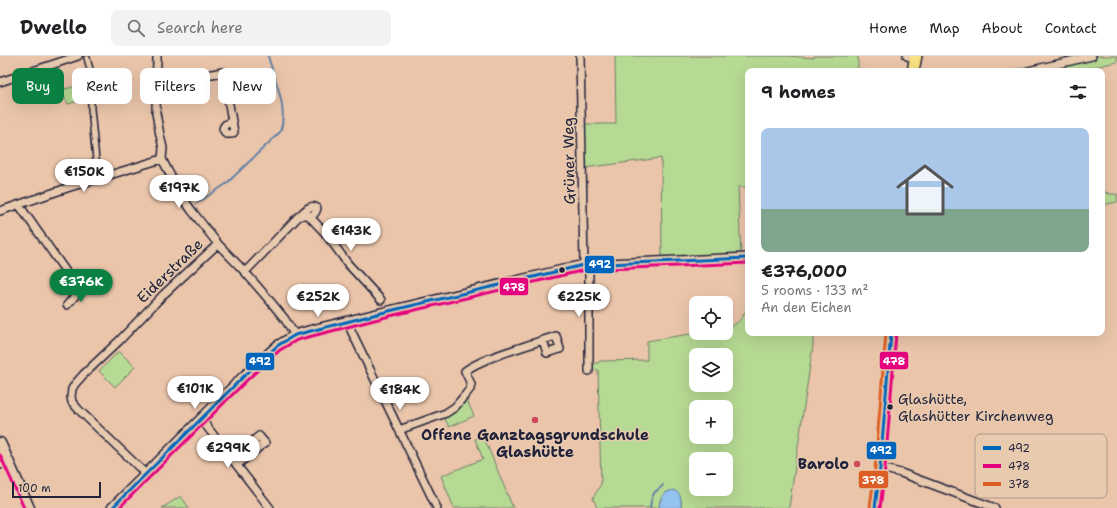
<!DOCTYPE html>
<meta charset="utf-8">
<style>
body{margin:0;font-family:"Shantell Sans",sans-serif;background:#f2f2f2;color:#202124;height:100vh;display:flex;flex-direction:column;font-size:15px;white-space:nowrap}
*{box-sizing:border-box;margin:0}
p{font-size:13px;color:#757577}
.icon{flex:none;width:22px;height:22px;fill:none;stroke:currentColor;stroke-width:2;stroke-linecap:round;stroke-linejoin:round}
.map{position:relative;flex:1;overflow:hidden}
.sheet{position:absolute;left:745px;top:12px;width:360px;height:268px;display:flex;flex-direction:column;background:#fff;border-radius:8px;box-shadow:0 4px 16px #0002}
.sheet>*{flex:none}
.guide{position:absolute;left:12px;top:12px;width:380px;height:36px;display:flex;gap:8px}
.controls{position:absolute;left:689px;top:240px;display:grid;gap:8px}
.controls a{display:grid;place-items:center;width:44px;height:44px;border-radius:8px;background:#fff;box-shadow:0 4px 16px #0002;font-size:20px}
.scale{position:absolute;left:12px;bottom:10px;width:89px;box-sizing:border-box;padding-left:4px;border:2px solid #22223b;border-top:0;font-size:11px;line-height:14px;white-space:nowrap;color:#22223b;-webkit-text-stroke:3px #e8caaf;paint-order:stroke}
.price{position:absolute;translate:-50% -34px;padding:0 9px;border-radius:14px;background:#fff;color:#222;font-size:13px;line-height:26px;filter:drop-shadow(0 1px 2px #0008)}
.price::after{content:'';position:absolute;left:50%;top:24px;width:12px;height:9px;margin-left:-6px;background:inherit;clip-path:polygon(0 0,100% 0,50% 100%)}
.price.current{background:#0b8043;color:#fff}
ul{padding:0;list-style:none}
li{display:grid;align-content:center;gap:8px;height:212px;padding:0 16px}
li span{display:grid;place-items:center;height:124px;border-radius:8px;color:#555}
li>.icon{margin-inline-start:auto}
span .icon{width:72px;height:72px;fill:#fffc;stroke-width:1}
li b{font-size:17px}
h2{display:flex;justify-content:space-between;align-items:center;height:48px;padding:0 16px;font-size:17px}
.chip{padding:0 14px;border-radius:8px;background:#fff;box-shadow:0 4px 16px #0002;font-size:14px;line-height:36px}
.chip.current{background:#0b8043;color:#fff}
header{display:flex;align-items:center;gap:24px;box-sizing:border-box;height:56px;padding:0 20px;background:#fff;border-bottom:1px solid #e0e0e0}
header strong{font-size:19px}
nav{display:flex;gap:22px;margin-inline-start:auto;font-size:14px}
.search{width:280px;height:36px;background:#f2f2f2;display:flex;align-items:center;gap:10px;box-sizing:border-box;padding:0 14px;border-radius:8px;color:#757577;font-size:15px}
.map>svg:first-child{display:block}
</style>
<header>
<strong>Dwello</strong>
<div class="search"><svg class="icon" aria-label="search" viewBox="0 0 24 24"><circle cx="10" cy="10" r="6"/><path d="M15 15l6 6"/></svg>Search here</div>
<nav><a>Home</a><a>Map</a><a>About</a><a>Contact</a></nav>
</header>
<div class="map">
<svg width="1117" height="452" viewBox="0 0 1117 452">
<rect width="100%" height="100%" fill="#eac5aa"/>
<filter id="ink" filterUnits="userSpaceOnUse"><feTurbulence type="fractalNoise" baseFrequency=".025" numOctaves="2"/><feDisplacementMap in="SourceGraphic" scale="8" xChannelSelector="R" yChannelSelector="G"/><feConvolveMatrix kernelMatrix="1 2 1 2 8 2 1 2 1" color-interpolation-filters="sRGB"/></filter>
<g filter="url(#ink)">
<!-- green -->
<path fill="#b6d993" stroke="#6c7e67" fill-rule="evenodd" d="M615,0h172l27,2v-2h44v14l20,1h-130v116h-10l3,68 -79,3 -1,-100 -77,10 1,-44h31z
M1073,0h44v6l-42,9h-66z
M88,27l1,15 -21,6 -7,-14z
M1102,135l8,3h7v8l-15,3z
M748,248v29h65v12l-24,163h-108v-9l-12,-8c-8,4 -9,8 -10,17h-62l-4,-10 8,-14 -3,-114 -14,-1 17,-8 46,-1v-19l49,-8h30v-5c12,-3 19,-12 22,-24zM696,299h30v30h-30zM696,351h30v30h-30zM696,403h30v30h-30z
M119,295l16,16 -20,20 -16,-16z
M467,344l7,16 -25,11 -5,-10 18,-11z
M483,379l30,73h-59l-13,-32 42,-17 -8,-20z
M181,440l8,12h-27z"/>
<!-- water -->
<path fill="#92c2ed" stroke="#6582a6" d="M673,434c9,3 8,10 8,18h-22c1,-9 4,-16 14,-18z"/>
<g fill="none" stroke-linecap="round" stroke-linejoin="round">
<!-- stream -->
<path stroke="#6582a6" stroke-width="2" d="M196,148l30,-20 54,-52c9,-23 -6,-54 -12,-76
M650,452c1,-5 1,-12 5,-16 3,-3 5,-3 8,-7"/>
<defs>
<path id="pedestrian" d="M87,2l4,15v36l6,61v9"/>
<path id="minor" d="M157,0l-1,57 4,22 3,13 -1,11 18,35 12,17 26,33 27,28 25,29 14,17 11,17
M580,0l4,209
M907,0l8,3
M1028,15l64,-15
M0,26l78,-26
M156,28l67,-12 11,60 -2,2h-6l-3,-5c1,-5 5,-6 9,-8
M19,149l50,71 7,5 6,7
M0,155l67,-23 95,-29
M309,160l17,18 22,30 33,36
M245,216l53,-55c2,-1 5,-2 7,-2 6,0 10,2 12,-7 -7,-5 -13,4 -19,9
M67,249l15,-17 12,-8
M347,266l90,186
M589,315v-106
M201,363l69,89
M399,374l47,-17 9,-6 11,-13 4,-5 1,-5 -6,-13c8,-6 16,-9 25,-13 22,-8 44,-15 66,-22l4,13 -13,4 -4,-13
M0,409l8,-3
M237,409l21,-17 -5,-7 6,-5 6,7 -7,5
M880,412l21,5 94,35
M146,418l-67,-64 -7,-8 -1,-5 1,-8 3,-5 8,-9 36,-34 45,-47 54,-50"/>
<path id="tertiary" d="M112,452l131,-131 34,-31 18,-11 17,-5 77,-19 195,-46 164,-7"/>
<path id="secondary" d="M0,387l29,65"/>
<path id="primary" d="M913,15l3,-15
M875,452l3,-21 2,-19 11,-135"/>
</defs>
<!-- pedestrian casing -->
<use href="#pedestrian" stroke="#22223b" stroke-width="8"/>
<!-- minor casing -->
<use href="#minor" stroke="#22223b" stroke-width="10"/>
<!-- tertiary casing -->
<use href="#tertiary" stroke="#22223b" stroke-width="12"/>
<!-- secondary casing -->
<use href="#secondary" stroke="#22223b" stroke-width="13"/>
<!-- primary casing -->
<use href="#primary" stroke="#22223b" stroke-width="14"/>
<!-- pedestrian -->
<use href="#pedestrian" stroke="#e8caaf" stroke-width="5"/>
<!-- minor -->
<use href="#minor" stroke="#e8caaf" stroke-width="7"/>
<!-- tertiary -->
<use href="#tertiary" stroke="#e8caaf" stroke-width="9"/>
<!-- secondary -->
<use href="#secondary" stroke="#e8caaf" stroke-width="10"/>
<!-- primary -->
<use href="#primary" stroke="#f9e181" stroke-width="11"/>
<defs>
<path id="bus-1" d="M112,452l131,-131 34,-31 18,-11 94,-24 195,-46 164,-7
M875,452l5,-40 11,-135"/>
<path id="bus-2" d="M0,399l24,53
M119,452l127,-127 34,-31 17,-10 93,-24 195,-46 163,-7
M880,452l5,-40 11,-135"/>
<path id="bus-3" d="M870,451l5,-39 11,-135"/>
</defs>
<!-- bus-1 casing -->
<use href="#bus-1" stroke="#e8caaf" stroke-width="6"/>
<!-- bus-2 casing -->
<use href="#bus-2" stroke="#e8caaf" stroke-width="6"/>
<!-- bus-3 casing -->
<use href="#bus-3" stroke="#e8caaf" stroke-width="6"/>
<!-- bus-1 -->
<use href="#bus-1" stroke="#0065bd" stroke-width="3"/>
<!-- bus-2 -->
<use href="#bus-2" stroke="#e5007d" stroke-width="3"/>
<!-- bus-3 -->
<use href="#bus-3" stroke="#dd5e24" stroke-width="3"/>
</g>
</g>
<!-- markers -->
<g fill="#22223b" stroke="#e8caaf" stroke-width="1.5">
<circle cx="562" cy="214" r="3.5"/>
<circle cx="890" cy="351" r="3.5"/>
</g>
<g fill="#d1495b" stroke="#e8caaf" stroke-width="1.5">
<circle cx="535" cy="364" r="4"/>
<circle cx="857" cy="408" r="4"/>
</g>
<g text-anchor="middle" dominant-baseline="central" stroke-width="3" stroke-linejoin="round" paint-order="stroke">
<!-- bus labels -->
<g font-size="14" fill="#22223b" stroke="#e8caaf" text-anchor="start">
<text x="898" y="343">Glashütte,<tspan x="898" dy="17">Glashütter Kirchenweg</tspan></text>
</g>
<!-- street labels -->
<g font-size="15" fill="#22223b" stroke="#e8caaf">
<text transform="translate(569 105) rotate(-91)">Grüner Weg</text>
<text transform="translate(170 215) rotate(-44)">Eiderstraße</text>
</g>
<!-- poi labels -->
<g font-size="15" font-weight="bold" fill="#22223b" stroke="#e8caaf">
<text x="535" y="379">Offene Ganztagsgrundschule<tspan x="535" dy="17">Glashütte</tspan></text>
<text x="849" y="408" text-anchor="end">Barolo</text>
</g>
</g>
<!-- legend -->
<rect x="975" y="378" width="132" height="64" rx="6" fill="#e8caaf" stroke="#ad988c" stroke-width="1"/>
<rect x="983" y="390" width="18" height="4" fill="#0065bd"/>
<rect x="983" y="408" width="18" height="4" fill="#e5007d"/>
<rect x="983" y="426" width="18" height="4" fill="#dd5e24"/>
<g font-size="11" fill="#22223b">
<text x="1008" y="396">492</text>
<text x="1008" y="414">478</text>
<text x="1008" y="432">378</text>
</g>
<g stroke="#e8caaf" stroke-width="1.5">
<rect x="584" y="199" width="31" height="19" rx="4" fill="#0065bd"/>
<rect x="499" y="221" width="30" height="19" rx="4" fill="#e5007d"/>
<rect x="879" y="295" width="30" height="19" rx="4" fill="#e5007d"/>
<rect x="245" y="296" width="30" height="19" rx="4" fill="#0065bd"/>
<rect x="866" y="385" width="31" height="19" rx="4" fill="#0065bd"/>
<rect x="858" y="414" width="31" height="19" rx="4" fill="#dd5e24"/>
</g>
<g font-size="11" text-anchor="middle" font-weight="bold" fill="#fff">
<text x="600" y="212">492</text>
<text x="514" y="235">478</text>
<text x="894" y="309">478</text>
<text x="260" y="309">492</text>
<text x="881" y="398">492</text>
<text x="873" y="428">378</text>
</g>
</svg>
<div class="controls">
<a><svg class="icon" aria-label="locate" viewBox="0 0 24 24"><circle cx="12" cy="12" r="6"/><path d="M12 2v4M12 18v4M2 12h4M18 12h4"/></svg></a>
<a><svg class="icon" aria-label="layers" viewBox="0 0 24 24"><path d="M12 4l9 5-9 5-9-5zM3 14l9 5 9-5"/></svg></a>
<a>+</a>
<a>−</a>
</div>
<div class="scale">100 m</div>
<b class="price" style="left:84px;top:137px">€150K</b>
<b class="price" style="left:179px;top:153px">€197K</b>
<b class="price" style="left:351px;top:196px">€143K</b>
<b class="price current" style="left:81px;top:247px">€376K</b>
<b class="price" style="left:318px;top:262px">€252K</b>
<b class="price" style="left:579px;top:262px">€225K</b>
<b class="price" style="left:195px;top:354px">€101K</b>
<b class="price" style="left:400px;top:355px">€184K</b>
<b class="price" style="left:228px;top:413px">€299K</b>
<div class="guide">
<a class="chip current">Buy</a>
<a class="chip">Rent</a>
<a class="chip">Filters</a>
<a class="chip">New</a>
</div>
<section class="sheet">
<h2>9 homes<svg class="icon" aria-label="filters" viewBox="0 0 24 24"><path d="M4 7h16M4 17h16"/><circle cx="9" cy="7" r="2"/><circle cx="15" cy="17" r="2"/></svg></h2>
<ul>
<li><span style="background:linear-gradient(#a9c7e8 65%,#7fa58c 0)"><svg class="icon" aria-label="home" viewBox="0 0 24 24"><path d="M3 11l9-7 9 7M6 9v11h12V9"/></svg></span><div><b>€376,000</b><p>5 rooms · 133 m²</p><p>An den Eichen</p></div></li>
</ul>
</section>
</div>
